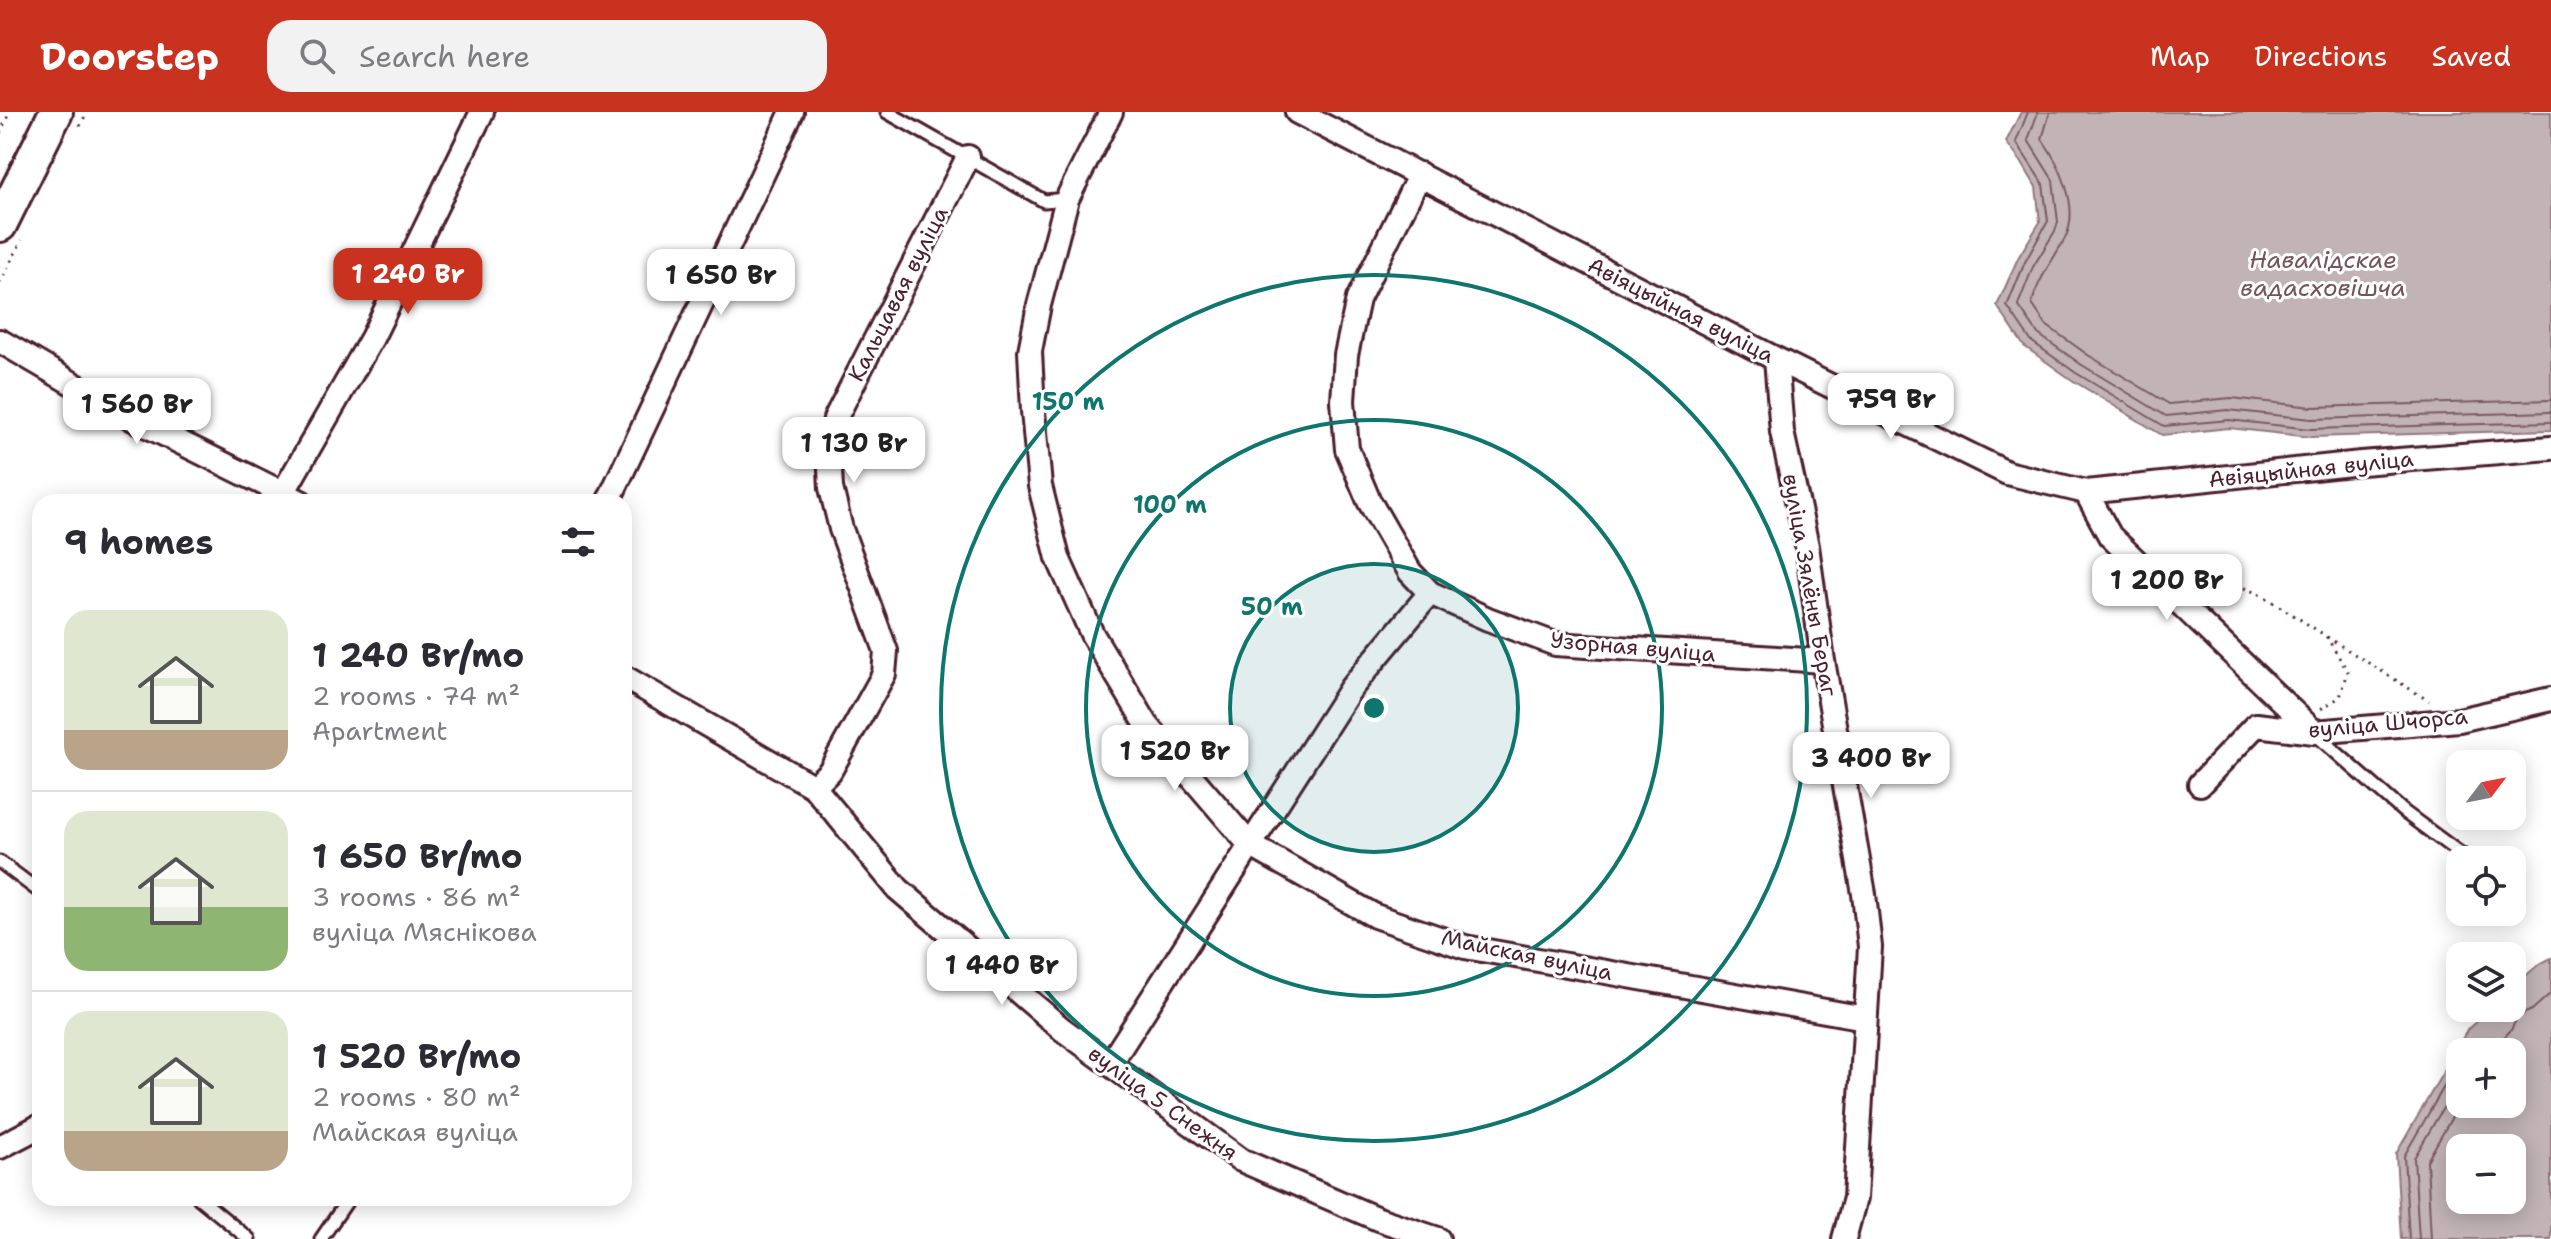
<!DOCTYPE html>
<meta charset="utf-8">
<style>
body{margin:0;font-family:"Shantell Sans",sans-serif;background:#f2f2f3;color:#2b2b33;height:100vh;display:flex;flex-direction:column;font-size:30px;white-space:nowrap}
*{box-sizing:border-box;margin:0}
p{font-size:26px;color:#7c7c81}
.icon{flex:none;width:44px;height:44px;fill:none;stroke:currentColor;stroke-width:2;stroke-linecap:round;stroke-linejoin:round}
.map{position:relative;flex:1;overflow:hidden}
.side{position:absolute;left:32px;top:382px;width:600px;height:712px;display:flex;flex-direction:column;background:#fff;border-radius:24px;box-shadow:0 4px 20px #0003}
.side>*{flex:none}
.needle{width:52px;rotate:58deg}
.controls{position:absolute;left:2446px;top:638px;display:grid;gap:16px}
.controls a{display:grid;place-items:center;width:80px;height:80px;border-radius:16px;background:#fff;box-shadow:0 4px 20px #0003;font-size:40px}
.price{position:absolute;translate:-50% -68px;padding:0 18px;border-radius:16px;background:#fff;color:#222;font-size:26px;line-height:52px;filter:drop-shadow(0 2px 4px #0008)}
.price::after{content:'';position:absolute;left:50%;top:48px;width:24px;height:18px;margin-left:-12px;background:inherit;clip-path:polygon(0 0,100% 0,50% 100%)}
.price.current{background:#c8321e;color:#fff}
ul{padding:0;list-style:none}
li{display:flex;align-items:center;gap:24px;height:200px;padding:0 32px}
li+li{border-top:2px solid #e1e1e2}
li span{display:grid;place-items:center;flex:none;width:224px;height:160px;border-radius:24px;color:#555}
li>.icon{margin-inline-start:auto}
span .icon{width:96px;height:96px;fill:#fffc;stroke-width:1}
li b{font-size:34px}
h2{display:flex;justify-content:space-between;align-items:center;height:96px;padding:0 32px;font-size:34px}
header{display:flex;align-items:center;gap:48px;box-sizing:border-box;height:112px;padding:0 40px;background:#c8321e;color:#fff}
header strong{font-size:38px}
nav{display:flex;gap:44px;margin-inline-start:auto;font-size:28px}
.search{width:560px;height:72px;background:#f2f2f3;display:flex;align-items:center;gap:20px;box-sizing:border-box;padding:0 28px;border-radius:24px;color:#7c7c81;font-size:30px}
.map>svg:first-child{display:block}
</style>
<header>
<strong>Doorstep</strong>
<div class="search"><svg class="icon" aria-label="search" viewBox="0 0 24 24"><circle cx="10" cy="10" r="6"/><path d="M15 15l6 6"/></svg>Search here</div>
<nav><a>Map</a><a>Directions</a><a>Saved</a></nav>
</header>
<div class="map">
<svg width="2551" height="1127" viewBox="0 0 2551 1127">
<rect width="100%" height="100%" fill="#fff"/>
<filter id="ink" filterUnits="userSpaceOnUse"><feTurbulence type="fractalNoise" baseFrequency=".0125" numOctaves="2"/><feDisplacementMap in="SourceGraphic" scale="16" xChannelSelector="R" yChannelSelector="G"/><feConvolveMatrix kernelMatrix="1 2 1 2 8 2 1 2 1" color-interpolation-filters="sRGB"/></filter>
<g filter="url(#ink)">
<!-- water -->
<path fill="#c1b3b6" stroke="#91787e" stroke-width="2" fill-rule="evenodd" d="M2021,0h530v318l-240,7 -82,-9 -67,7 -90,-55 -48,-34 -27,-40 21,-48 22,-36 -4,-35 -14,-24 -16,-21z
M2551,846v281h-150l-5,-85 72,-125 23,-21h21v-20l26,-23zM2460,940h52v52h-52zM2460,1036h52v52h-52z"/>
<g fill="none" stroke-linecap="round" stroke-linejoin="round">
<!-- shore -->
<path stroke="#7a5a63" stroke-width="2" d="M2028,0l-12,30 27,42 5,37 -23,41 -18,44 24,35 45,32 88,53 65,-6 82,9 240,-7
M2038,0l-10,28 25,40 5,42 -3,9 -22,36 -15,38 20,29 44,31 84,51 62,-6 84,9 239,-7
M2050,0l-8,27c17,24 39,69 23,99 -11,21 -28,42 -33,66l14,21 42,30 81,49 62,-6 81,9 239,-7
M2490,940l21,-22 7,-14 14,-6 19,-17
M2409,1127l-5,-83 56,-97
M2419,1127l-5,-81 46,-79
M2431,1127l-4,-78 33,-58"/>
<defs>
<path id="service" d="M887,0l157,89 23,-2
M2314,621l90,79 65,48
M0,750l40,30
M2512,780l2,2
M199,1086l50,41
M321,1127l28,-41"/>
<path id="minor" d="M1111,0l-44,87 -28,106 -9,46 3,60 7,75 18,72 34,76 55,91 103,120 125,71 90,31 400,71
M1297,0l479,247 231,114 79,19 275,-29 190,-15
M1420,62l-62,125 -12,56 -3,46 4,48 22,52 41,71 20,21 58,26 67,25 268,17
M0,229l133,78 168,83
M1776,247l6,73 25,114 16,115 41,233 6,53 -15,251 -11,41
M2086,380l24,44 204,196
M283,381l89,-155 110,-226
M608,390l184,-390
M624,565l190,110 84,102 164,140 179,131 137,59 60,20
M2200,672l56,-59 58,7 145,-12 92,-21
M814,675l16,-16 54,-97 2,-23 -45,-122 -10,-41 -2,-37 6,-32 133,-262
M1110,952l241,-376 79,-95
M0,1035l40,-21"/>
<path id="secondary" d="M0,113l56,-113"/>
</defs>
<!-- service casing -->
<use href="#service" stroke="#4a1f2b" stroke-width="17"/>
<!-- minor casing -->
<use href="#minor" stroke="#4a1f2b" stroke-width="28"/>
<!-- secondary casing -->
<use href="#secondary" stroke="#4a1f2b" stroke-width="38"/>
<!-- path -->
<path stroke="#4a1f2b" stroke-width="3" stroke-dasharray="2 6" stroke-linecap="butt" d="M80,14l7,-14
M0,21l10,-21
M0,171l22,-43
M2162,444l100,39 64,41 22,36 -8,25 -21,13
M2327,525l102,64"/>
<!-- service -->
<use href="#service" stroke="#fff" stroke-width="11"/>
<!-- minor -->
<use href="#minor" stroke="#fff" stroke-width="22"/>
<!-- secondary -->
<use href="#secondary" stroke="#fff" stroke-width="32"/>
</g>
</g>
<!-- distance rings -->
<circle cx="1374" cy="596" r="144" fill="#0f766e" fill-opacity=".12"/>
<g fill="none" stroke="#0f766e" stroke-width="4">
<circle cx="1374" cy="596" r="144"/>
<circle cx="1374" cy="596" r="288"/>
<circle cx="1374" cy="596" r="433"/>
</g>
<g text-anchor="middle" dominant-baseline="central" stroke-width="6" stroke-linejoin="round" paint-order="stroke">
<!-- street labels -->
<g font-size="22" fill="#4a1f2b" stroke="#fff">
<text transform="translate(898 182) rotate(-63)">Кальцавая вуліца</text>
<text transform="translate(1681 198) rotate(27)">Авіяцыйная вуліца</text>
<text transform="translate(2311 357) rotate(-6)">Авіяцыйная вуліца</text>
<text transform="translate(1810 473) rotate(80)">вуліца Зялёны Бераг</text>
<text transform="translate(1633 535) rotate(5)">Узорная вуліца</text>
<text transform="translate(2388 611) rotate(-5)">вуліца Шчорса</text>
<text transform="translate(1527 843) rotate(12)">Майская вуліца</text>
<text transform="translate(1163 991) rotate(36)">вуліца 5 Снежня</text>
</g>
<!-- water labels -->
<g font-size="24" font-style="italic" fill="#74535c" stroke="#fff">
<text x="2323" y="148">Навалідскае<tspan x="2323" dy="28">вадасховішча</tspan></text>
</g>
</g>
<circle cx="1374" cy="596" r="12" fill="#0f766e" stroke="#fff" stroke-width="4"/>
<g font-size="24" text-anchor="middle" font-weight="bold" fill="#0f766e" stroke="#fff" stroke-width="6" stroke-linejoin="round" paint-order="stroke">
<text x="1068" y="298">150 m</text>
<text x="1170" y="401">100 m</text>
<text x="1272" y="503">50 m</text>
</g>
</svg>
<div class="controls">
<a><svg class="needle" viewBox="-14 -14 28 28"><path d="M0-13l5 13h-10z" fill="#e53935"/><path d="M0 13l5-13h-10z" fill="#7c7c81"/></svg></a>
<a><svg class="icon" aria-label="locate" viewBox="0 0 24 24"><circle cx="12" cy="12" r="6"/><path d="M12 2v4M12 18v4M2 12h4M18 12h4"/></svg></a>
<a><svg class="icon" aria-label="layers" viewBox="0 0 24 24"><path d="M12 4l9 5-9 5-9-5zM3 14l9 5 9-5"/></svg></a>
<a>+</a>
<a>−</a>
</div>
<b class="price current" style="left:408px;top:204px">1 240 Br</b>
<b class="price" style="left:721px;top:205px">1 650 Br</b>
<b class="price" style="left:1891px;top:329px">759 Br</b>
<b class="price" style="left:137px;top:334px">1 560 Br</b>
<b class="price" style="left:854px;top:373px">1 130 Br</b>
<b class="price" style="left:2167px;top:510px">1 200 Br</b>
<b class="price" style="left:1175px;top:681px">1 520 Br</b>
<b class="price" style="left:1871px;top:688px">3 400 Br</b>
<b class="price" style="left:1002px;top:895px">1 440 Br</b>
<section class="side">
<h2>9 homes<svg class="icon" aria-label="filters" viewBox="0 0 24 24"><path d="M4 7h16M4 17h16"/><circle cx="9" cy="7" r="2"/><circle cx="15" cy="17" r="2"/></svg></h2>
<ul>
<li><span style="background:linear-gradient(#dfe7d0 75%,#b9a48a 0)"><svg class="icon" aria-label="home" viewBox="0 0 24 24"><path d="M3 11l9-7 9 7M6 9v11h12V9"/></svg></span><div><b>1 240 Br/mo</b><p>2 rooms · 74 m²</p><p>Apartment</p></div></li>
<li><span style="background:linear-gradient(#dfe7d0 60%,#8fb573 0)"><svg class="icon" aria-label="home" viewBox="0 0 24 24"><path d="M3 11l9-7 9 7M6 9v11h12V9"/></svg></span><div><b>1 650 Br/mo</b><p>3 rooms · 86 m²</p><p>вуліца Мяснікова</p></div></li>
<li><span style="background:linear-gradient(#dfe7d0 75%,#b9a48a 0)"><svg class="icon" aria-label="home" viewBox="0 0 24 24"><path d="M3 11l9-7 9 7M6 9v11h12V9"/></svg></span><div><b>1 520 Br/mo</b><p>2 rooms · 80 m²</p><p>Майская вуліца</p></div></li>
</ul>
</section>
</div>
